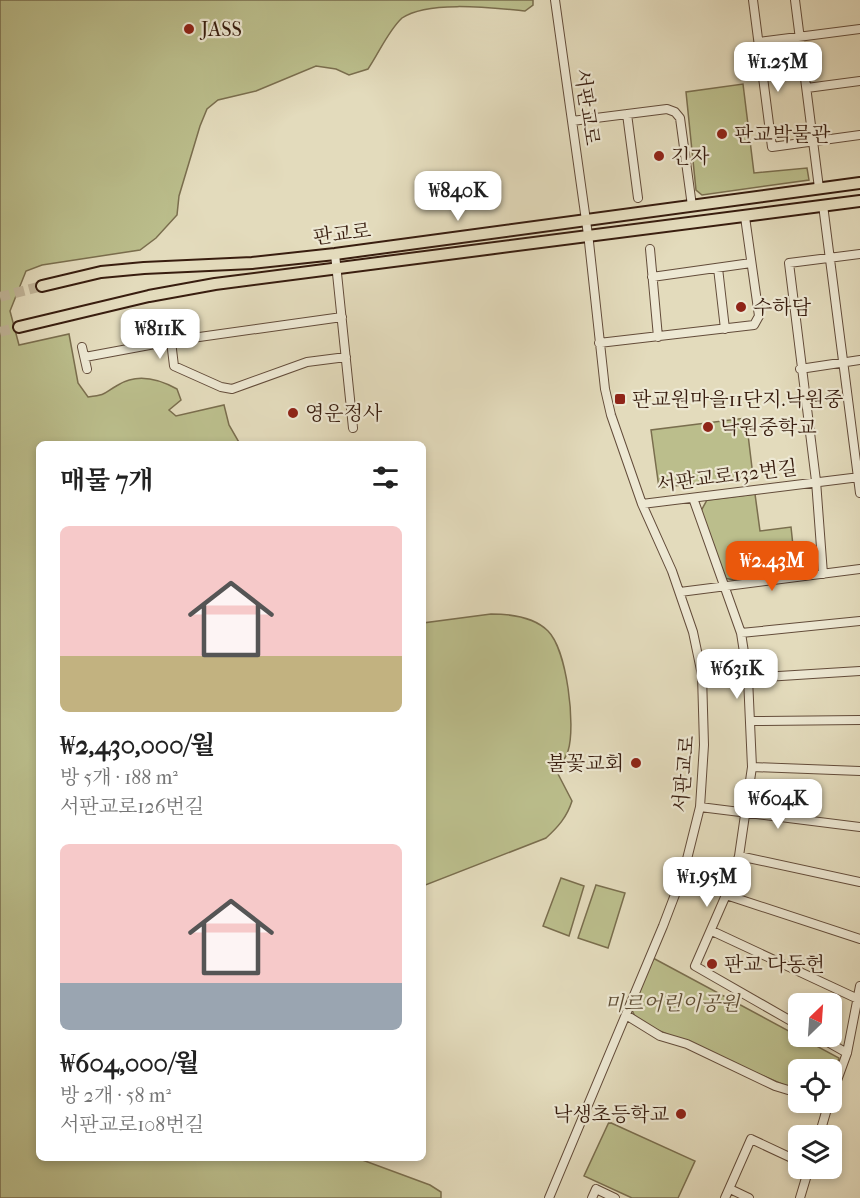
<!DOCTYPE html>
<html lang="ko">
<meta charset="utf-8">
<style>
body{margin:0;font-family:"IM FELL French Canon","Noto Serif KR",serif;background:#f6f6f6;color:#222;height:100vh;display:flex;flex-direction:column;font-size:22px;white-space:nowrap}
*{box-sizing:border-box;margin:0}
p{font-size:20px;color:#767676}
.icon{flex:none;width:33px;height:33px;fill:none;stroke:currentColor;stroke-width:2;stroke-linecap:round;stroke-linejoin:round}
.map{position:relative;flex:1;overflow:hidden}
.drawer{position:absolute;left:36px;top:441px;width:390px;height:720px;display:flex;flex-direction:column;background:#fff;border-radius:9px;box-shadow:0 3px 9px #0003}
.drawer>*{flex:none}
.needle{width:39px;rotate:25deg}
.tools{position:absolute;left:788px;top:993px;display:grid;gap:12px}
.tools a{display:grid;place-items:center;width:54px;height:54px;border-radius:9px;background:#fff;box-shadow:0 3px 9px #0003;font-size:30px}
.price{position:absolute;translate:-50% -51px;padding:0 14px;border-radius:12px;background:#fff;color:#222;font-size:20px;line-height:39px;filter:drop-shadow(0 2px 3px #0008)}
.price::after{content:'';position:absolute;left:50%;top:36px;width:18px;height:14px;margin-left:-9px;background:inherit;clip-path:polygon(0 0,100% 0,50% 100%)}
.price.selected{background:#ea580c;color:#fff}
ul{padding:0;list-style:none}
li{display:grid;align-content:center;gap:12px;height:318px;padding:0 24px}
li span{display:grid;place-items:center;height:186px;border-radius:9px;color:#555}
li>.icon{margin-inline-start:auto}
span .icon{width:108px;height:108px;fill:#fffc;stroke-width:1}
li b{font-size:26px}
h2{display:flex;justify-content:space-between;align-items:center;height:72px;padding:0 24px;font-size:26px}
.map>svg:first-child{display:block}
</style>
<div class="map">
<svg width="860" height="1198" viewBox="0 0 860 1198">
<rect width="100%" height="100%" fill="#e3dbbc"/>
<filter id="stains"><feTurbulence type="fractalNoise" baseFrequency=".00333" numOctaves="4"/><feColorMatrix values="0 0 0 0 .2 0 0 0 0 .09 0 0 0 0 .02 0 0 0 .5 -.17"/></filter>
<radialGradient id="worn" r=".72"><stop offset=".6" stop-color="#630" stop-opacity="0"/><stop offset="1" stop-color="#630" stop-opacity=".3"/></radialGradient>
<!-- green -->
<path fill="#bbbe8c" stroke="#7a6e4e" stroke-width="1.5" d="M0,0h533v5l-8,6c-31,-3 -97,-11 -123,7 -14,13 -23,35 -34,51l-19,6 -13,-6 -20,-3 -60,25 -38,9 -11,9 -7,17 -21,70 -2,19 -21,23 -16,12 -98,15 -16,6 -16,40 9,34 50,-11 9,49 10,14c21,-3 14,-3 30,-12 19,-12 41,-6 59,4l4,11 -12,10 7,6 48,-11 5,20 11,19h-201v714h318l73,27 11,7v6h-441z
M743,84l11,89 53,-5 2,12 -107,15 -6,-5 -10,-98z
M746,418l7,58 -94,12 -8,-58z
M755,494l5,37 31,-4 5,47 -62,6 -10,-2 -23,-67 6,-11z
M491,614c19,0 43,3 57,17 19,19 28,95 20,120 -2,7 -8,14 -11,21l15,29c-5,16 -14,26 -26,37l-123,48v-263z
M561,878l23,8 -15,50 -26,-10z
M596,885l29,8 -17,55 -30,-10z
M653,958l186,100 -8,26v-14h-33v21l-161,-70 -5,-11z
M609,1122l86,39 -17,37h-46l-48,-22z"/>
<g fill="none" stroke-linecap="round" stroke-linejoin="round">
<!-- major-tunnel -->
<path stroke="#c1b599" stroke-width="10" stroke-dasharray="10 5" stroke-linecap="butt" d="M0,297l42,-11
M0,332l19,-5"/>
<defs>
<path id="minor" d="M753,0l19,147 88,-12
M795,0l24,188
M759,42l101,-13
M807,88l53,-7
M627,114l11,84
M572,121l95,-12 8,3 5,6 12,88
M823,205l37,288
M650,249l8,88
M335,254l18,174
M718,268l7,61
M652,277l99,-14
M342,317l-171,24 3,25 47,21 11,2 75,-27 39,-5
M599,343l155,-18 5,-9 -14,-99
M82,347l5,22
M85,357l86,-16
M800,369l60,-9
M693,498l48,135 7,45 4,89 -13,89 -13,39 -31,71 103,59
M642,504l218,-27
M823,574l-7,-93 -27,-218 71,-9
M680,592l180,-23
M741,633l119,-12
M748,678l112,-7
M751,721l109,-1
M752,767l108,4
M700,807l160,20
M739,856l121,26
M726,895l134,44
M712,931l146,68
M626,1015l34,21 27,8 88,42 23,7
M817,1036l30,17
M831,1097l16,-44 13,-67
M817,1102l11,5
M819,1136l10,-34
M730,1189l19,9
M549,1198l114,-272 21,-55 16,-64 4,-62 -2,-70 -9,-43 -21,-61 -30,-67 -31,-89 -6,-26 -16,-147 -34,-242
M592,1198l4,-9 19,9
M725,1198l26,-59 47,22
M800,1198l9,-30"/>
<path id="major" d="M42,286l59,-14 43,-4 108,-5 83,-9 525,-71
M19,327l130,-31 66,-12 645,-83"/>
</defs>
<!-- minor casing -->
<use href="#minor" stroke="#634c3a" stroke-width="10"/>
<!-- major casing -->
<use href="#major" stroke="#381d0f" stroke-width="14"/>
<!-- minor -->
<use href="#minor" stroke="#ede8d3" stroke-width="8"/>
<!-- major -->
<use href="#major" stroke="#e3dbbc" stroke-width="10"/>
</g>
<!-- markers -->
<g fill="#8f2418" stroke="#ede8d3" stroke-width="2">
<circle cx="189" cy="29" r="6"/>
<circle cx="722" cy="134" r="6"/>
<circle cx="659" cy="156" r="6"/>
<circle cx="741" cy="307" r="6"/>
<rect x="614" y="393" width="12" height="12" rx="3"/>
<circle cx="293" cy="413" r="6"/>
<circle cx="708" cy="427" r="6"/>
<circle cx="636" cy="763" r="6"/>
<circle cx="712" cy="964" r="6"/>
<circle cx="681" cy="1114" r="6"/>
</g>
<g text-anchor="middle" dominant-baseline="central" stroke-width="4.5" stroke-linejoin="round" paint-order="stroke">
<!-- poi labels -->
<g font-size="20" fill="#381d0f" stroke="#ede8d3" text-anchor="start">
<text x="201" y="29">JASS</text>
<text x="734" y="134">판교박물관</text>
<text x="671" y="156">긴자</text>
<text x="753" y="307">수하담</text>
<text x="632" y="399">판교원마을11단지.낙원중</text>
<text x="305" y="413">영운정사</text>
<text x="720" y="427">낙원중학교</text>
<text x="624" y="763" text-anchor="end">불꽃교회</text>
<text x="724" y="964">판교 다동헌</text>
<text x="669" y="1114" text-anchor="end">낙생초등학교</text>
</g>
<!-- street labels -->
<g font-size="20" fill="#381d0f" stroke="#ede8d3">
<text transform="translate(587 107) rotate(82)">서판교로</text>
<text transform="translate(342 234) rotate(-7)">판교로</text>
<text transform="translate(727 476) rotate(-7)">서판교로132번길</text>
<text transform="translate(684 774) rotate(-85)">서판교로</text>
</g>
<!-- park labels -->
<g font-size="20" font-style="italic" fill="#5f4d34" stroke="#ede8d3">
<text x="672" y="1003">미르어린이공원</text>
</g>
</g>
<rect width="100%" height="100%" filter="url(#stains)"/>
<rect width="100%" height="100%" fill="url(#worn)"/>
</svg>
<div class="tools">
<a><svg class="needle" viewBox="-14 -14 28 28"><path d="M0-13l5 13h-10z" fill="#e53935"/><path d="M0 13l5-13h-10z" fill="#767676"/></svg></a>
<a><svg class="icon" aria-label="locate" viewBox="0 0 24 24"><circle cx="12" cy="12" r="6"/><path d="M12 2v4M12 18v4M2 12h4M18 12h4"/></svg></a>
<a><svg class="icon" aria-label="layers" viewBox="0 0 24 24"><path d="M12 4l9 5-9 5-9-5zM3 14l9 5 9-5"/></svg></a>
</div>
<b class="price" style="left:778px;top:93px">₩1.25M</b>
<b class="price" style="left:458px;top:222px">₩840K</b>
<b class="price" style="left:160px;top:360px">₩811K</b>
<b class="price selected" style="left:772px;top:592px">₩2.43M</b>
<b class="price" style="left:737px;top:700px">₩631K</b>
<b class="price" style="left:778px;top:830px">₩604K</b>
<b class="price" style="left:707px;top:908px">₩1.95M</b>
<section class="drawer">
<h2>매물 7개<svg class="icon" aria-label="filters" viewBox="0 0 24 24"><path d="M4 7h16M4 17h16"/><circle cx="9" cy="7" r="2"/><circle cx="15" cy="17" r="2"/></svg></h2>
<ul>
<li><span style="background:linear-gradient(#f6c9c9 70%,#c2b280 0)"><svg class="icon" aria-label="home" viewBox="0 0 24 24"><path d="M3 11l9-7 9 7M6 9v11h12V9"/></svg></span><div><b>₩2,430,000/월</b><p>방 5개 · 188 m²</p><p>서판교로126번길</p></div></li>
<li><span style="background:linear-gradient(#f6c9c9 75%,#9aa5b1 0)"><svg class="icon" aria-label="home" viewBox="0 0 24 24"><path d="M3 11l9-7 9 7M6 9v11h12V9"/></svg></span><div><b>₩604,000/월</b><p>방 2개 · 58 m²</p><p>서판교로108번길</p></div></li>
</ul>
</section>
</div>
